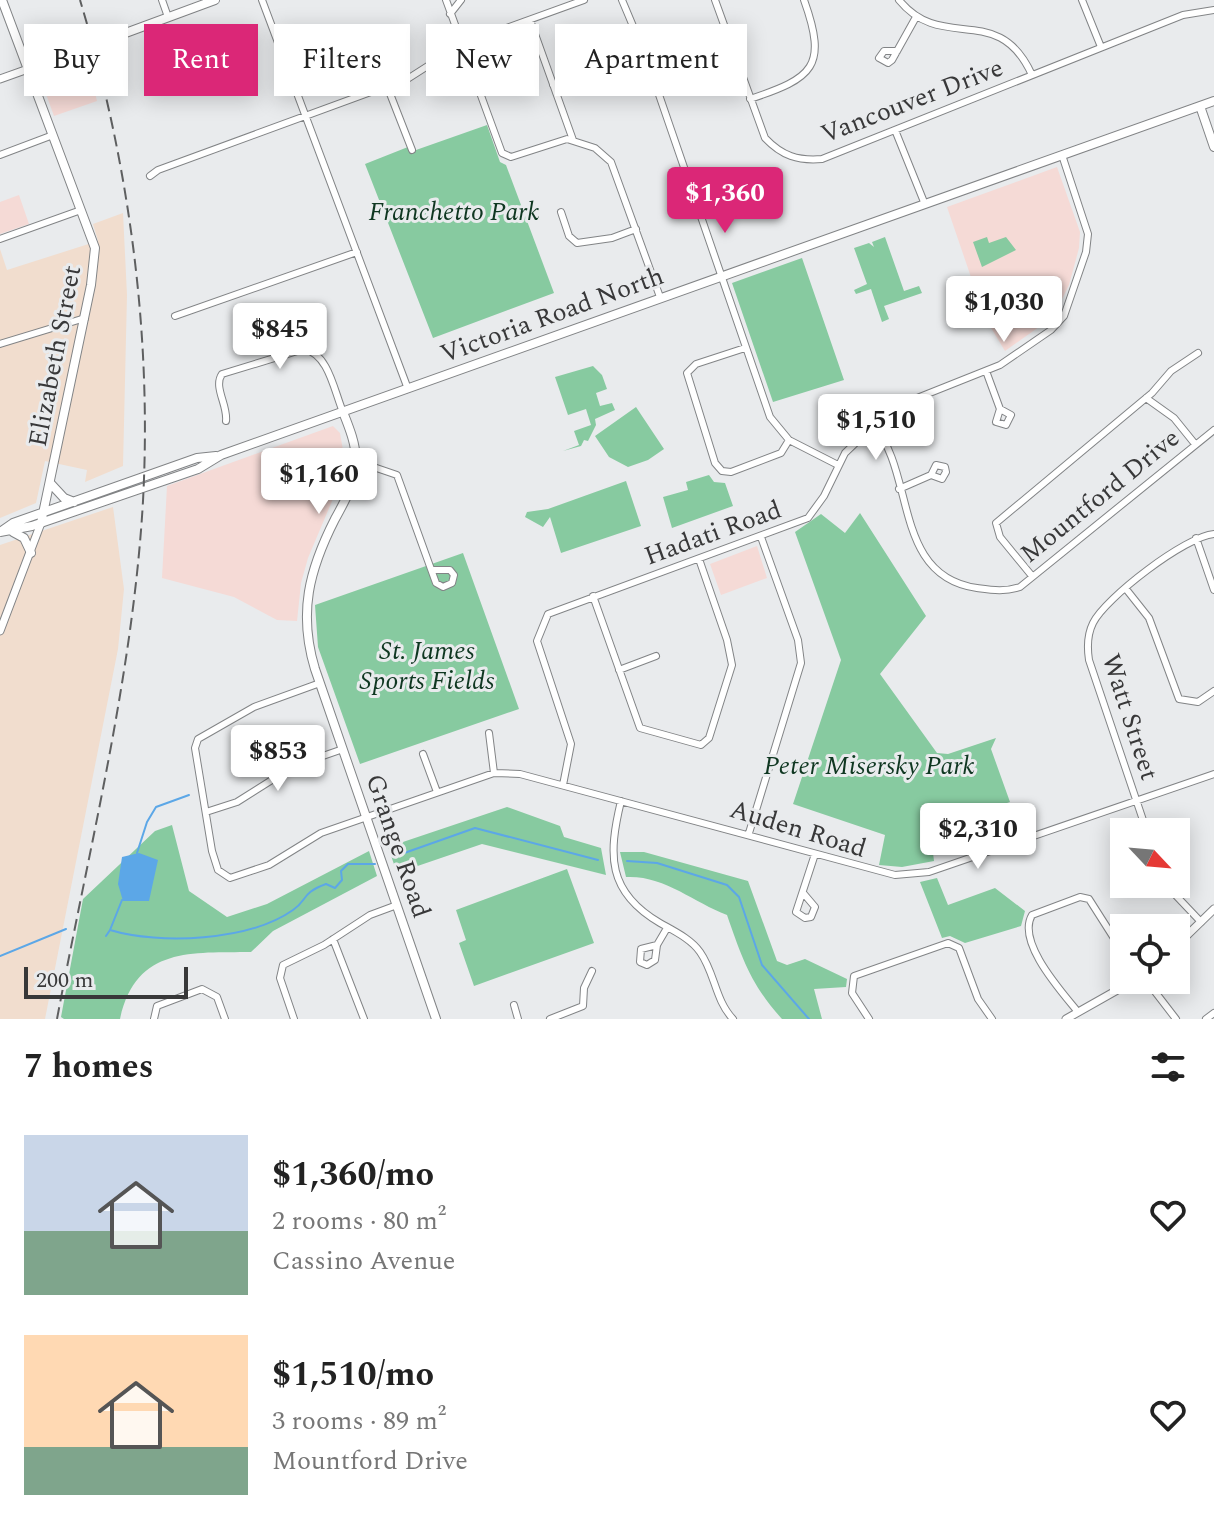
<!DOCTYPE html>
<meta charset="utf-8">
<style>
body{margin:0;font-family:Spectral,serif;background:#f6f6f6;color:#222;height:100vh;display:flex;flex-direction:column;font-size:30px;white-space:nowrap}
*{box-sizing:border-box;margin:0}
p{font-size:26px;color:#767676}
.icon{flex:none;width:44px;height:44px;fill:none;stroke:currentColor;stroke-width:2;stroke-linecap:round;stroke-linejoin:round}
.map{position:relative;height:1019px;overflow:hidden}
.side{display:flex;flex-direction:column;background:#fff;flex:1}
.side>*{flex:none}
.top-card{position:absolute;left:24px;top:24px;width:800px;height:72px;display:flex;gap:16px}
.needle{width:52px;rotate:116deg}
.controls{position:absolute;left:1110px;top:818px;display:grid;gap:16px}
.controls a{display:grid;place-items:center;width:80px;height:80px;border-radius:0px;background:#fff;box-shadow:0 4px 20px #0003;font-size:40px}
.scale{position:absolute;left:24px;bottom:20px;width:164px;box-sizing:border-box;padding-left:8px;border:4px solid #383839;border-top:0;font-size:22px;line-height:28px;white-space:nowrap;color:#383839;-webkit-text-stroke:6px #e9ebed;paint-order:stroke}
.price{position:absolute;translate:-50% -68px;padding:0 18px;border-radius:8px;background:#fff;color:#222;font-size:26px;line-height:52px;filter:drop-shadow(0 2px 4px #0008)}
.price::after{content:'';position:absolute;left:50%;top:48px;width:24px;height:18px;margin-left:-12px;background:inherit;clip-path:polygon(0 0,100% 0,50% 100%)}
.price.current{background:#db2777;color:#fff}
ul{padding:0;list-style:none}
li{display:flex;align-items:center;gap:24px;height:200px;padding:0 24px}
li span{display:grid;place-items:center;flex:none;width:224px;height:160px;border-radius:0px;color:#555}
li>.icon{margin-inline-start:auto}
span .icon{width:96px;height:96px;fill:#fffc;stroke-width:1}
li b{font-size:34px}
h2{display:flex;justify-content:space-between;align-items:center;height:96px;padding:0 24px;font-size:34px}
.chip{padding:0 28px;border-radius:0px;background:#fff;box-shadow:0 4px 20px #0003;font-size:28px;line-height:72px}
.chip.current{background:#db2777;color:#fff}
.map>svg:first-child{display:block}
</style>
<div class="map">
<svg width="1214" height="1019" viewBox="0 0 1214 1019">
<rect width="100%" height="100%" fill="#e9ebed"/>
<!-- commercial -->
<path fill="#f5dad6" d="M86,55l11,46 -43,15 -16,-44z
M1057,167l23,65 -1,16 -10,37 -16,32 -48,34 -20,-33 -38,-111z
M19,195l10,29 -29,10v-32z
M333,426l7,7 6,35 -38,90 -7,25 -4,38 -20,-1 -43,-23 -72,-19 5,-92z
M757,546l10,32 -46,17 -11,-31z"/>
<!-- industrial -->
<path fill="#f1ddce" d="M123,213l4,82 -4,171 -38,16 2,-12 -42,-9 -9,42 -36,15v-269l7,21 91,-29 -5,-17z
M113,507l11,82 -6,60 -73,370h-45v-474z"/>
<!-- green -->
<path fill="#87caa0" d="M487,125l13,37 6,3 48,128 -121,45 -68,-174 48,-19 3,5z
M885,237l19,54 15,-5 3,7 -38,13 5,13 -7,3 -11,-33 -15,5 -2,-4 13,-6 -13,-36 15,-5 5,4 -2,-5z
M987,237l2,6 17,-6 10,13 -34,17 -9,-25z
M802,258l42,122 -71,22 -41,-119z
M593,366l9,9 5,14 -11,4 4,13 12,-3 3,7 -20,9 1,6 -8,16 -4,-1 -3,6 -18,5 16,-6 -5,-14 17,-6 -5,-16 -18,6 -13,-38z
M636,407l28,42 -16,11 -20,7 -19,-10 -14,-21z
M709,475l5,7 11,1 8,23 -61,22 -9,-31 25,-7 -2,-8z
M626,481l15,45 -80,27 -11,-36 -7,10 -18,-10 2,-5 21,-3z
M860,513l66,103 -46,58 57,79 11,1 48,-16 -5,11 19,53 -80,27 4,32 -32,6 -23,-2 6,-30 -92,-31 48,-144 -46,-128 26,-18 24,19z
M463,553l56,156 -159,55 -42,-117 -3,-42z
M507,807l53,19 4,11 37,11 5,27 -124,-31 -85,29 -9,-26z
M172,825l17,66 38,26 40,-13 102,-53 8,25 -104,55 -22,21c-59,1 -115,-6 -131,67h-56l-3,-2 22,-118 72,-68z
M620,852h24l104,29 29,80 10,4 18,-6 42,20 -1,8 -32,2 8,30h-40c-31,-34 -40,-61 -55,-104 -34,-13 -63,-40 -101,-38z
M567,869l27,74 -120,43 -15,-43 7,-3 -10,-30z
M937,878l11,27 47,-17 30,23 -4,15 -56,17 -15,-7 -8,2 -22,-56z"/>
<!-- water -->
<path fill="#5ca7e7" d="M139,853l19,7 -9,41h-26l-5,-17 4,-27z"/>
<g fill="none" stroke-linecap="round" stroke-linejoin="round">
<!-- stream -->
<path stroke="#5ca7e7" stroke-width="2" d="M137,853l10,-31 9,-15 33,-12
M393,857l82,-29 123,32
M627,861l30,2 70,22 12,12 23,68 47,54
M110,930l12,-30
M106,936l4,-6c50,15 139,11 183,-20 15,-10 8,-17 33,-26l9,4 7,-8 -1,-9 7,-7h27
M0,956l66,-27"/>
<defs>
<path id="minor" d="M162,0l6,17
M262,0l146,389
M446,0l56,153 9,4 56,-18 28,9 16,14 49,135
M622,0l24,57 124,360 19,23 49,25
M715,0l50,138c17,18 33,23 57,21l361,-144 31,-5
M899,0c44,54 99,0 133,75
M1082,0l19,47
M450,14l11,-14
M530,20l43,120
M897,51h-13l-5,7 9,5 4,-3 24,-43
M553,85l92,-32
M387,86l25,64
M381,88l-11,-30 5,-6 8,2 11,30
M750,99c63,-21 78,-32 54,-99
M895,130l29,72
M0,155l53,-20
M150,176l8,-6 251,-92 53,-34 122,-44
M561,212l8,24 8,7 35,-5 24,-9
M0,239l81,-29
M175,316l182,-64
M0,344l85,-26
M745,348l-49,16 -9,9 28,90 7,8 9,1 50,-19 8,-13
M986,371l14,38 -4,13 10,3 5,-10 -11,-6
M1146,398l28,20 21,26
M226,421c2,-16 -13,-34 -4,-47l82,-25c25,5 30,42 39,63
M873,425c43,47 19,151 104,163 15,2 28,4 43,-1l194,-157
M356,461l41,14 39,108 7,4 9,-4 2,-8 -4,-5h-17
M899,489l32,-14 11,4 4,-7 -1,-5 -9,-2 -5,10
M1196,538l18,52
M1032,576l-32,-39 -4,-14 156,-130 19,-22 27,-18
M1126,589l23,29 30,81 19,3 16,-11
M593,596l47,132 61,17 8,-7 23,-73 -5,-25 -28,-81
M619,670l37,-14
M320,683l-66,24 -56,32 -3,9 17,103 6,19 12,8 39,-13 52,-32 173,-60 26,1 375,101 34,-3 285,-98
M489,733l5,40
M423,754l14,38
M563,785l8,-41 -34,-103 11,-27 260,-96 16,-22 21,-43 47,-45 108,-43 51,-35 13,-14 22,-64 2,-18 -26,-79
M621,801c-13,54 -14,91 39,122 14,8 31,16 40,29 15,21 15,48 33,67
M206,812l31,-10 57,-36 49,-17
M1147,832l-58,-172c-2,-13 -2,-25 4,-37 12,-25 93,-87 121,-89
M749,833l52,-170 -3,-23 -37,-103
M1165,884l36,38
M804,894l11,13 -4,10 -6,1 -9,-6 19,-58
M333,939l31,80
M657,945l-16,4 -1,13 7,3 8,-5 2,-15 10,-17
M1146,980l30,39
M514,1005l4,14
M1078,1012c-16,-20 -62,-70 -46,-97l48,-18 9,2 35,55
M154,1019l3,-13 45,-17 15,8 8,22
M294,1019l-14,-41 3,-13 41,-20 46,-30 27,-10
M550,1019l33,-13 1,-18 8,-17
M869,1019l-17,-26 2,-17 94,-33 11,5 19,51 14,20
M1206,1019l8,-6"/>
<path id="tertiary" d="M0,79l28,-10
M0,631l41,-108
M1176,946l38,-37
M1066,1019l69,-39"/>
<path id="secondary" d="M2,0l93,248 -4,37 -50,238
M28,69l187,-69
M1200,106l14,41
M343,412c6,15 13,32 13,49 0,20 -11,40 -21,58 -26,51 -37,94 -20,150l121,350
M51,484l13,14 10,4
M0,532l32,-6 166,-57 23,-14 993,-354
M0,532l13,-9 184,-65 19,-2
M13,532l11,6 7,15"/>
</defs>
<!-- minor casing -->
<use href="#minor" stroke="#828486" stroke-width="8"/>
<!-- tertiary casing -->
<use href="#tertiary" stroke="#828486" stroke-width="9"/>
<!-- secondary casing -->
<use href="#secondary" stroke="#828486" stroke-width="10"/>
<!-- minor -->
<use href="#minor" stroke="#fff" stroke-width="6"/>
<!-- tertiary -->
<use href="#tertiary" stroke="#fff" stroke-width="7"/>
<!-- secondary -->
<use href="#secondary" stroke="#fff" stroke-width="8"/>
<!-- rail -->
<path stroke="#5e5f60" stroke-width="2" stroke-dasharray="12 6" stroke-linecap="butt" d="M57,1019c32,-171 76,-344 86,-518 9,-169 -14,-339 -63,-501"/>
</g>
<g text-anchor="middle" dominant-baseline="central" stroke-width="6" stroke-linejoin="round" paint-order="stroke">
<!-- street labels -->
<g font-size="26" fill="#383839" stroke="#e9ebed">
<text transform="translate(912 101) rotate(-21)">Vancouver Drive</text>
<text transform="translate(552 315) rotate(-20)">Victoria Road North</text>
<text transform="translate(55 356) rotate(-79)">Elizabeth Street</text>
<text transform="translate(1100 496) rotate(-39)">Mountford Drive</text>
<text transform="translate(713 533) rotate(-20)">Hadati Road</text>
<text transform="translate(1130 717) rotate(72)">Watt Street</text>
<text transform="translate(798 829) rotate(17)">Auden Road</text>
<text transform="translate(398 846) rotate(71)">Grange Road</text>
</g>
<!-- park labels -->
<g font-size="26" font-style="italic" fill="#0f3721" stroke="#e9ebed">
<text x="454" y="212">Franchetto Park</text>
<text x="427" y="651">St. James<tspan x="427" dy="30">Sports Fields</tspan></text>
<text x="869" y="766">Peter Misersky Park</text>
</g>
</g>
</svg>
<div class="controls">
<a><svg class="needle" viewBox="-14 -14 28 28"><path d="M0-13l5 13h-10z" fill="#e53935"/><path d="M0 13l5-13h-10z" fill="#767676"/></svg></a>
<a><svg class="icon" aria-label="locate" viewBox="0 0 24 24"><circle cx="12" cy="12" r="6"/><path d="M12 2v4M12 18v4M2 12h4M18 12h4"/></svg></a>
</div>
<div class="scale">200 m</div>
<b class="price current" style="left:725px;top:235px">$1,360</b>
<b class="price" style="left:1004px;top:344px">$1,030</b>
<b class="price" style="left:280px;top:371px">$845</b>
<b class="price" style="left:876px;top:462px">$1,510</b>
<b class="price" style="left:319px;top:516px">$1,160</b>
<b class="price" style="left:278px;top:793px">$853</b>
<b class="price" style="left:978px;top:871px">$2,310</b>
<div class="top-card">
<a class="chip">Buy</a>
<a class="chip current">Rent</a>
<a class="chip">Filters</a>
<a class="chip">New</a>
<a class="chip">Apartment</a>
</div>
</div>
<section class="side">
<h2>7 homes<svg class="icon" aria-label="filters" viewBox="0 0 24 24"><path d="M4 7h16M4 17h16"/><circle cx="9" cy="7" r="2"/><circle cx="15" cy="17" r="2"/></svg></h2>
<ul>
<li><span style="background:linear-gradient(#c9d6e8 60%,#7fa58c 0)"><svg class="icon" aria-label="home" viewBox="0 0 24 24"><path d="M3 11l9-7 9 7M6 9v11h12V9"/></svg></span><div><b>$1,360/mo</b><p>2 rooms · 80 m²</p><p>Cassino Avenue</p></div><svg class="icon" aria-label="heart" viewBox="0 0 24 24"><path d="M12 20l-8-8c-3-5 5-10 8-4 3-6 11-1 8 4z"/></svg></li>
<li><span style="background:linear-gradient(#ffd9b3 70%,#7fa58c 0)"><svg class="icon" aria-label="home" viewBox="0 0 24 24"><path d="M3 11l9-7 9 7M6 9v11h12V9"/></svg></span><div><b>$1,510/mo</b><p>3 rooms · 89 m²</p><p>Mountford Drive</p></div><svg class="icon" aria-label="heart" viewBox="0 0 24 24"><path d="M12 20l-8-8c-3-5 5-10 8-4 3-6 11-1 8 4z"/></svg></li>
</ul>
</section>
